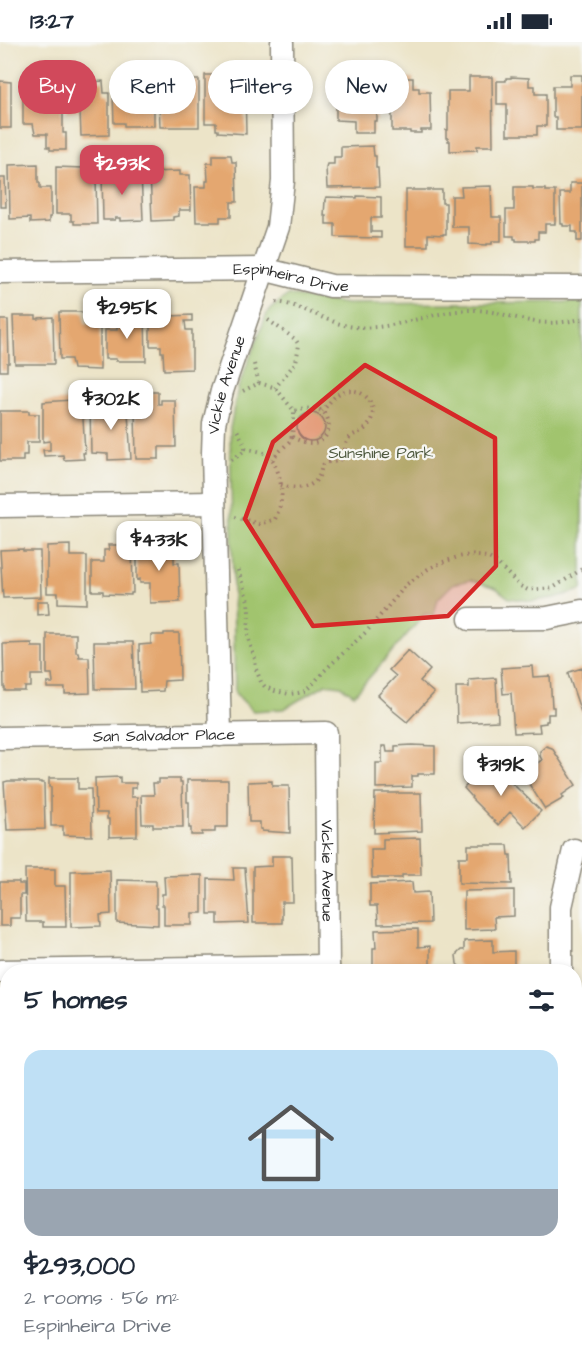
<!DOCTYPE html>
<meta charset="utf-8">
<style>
body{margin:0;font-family:"Architects Daughter",sans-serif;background:#f6f6f7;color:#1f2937;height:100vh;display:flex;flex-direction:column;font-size:22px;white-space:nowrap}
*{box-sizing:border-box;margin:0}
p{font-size:20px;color:#747a83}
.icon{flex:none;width:33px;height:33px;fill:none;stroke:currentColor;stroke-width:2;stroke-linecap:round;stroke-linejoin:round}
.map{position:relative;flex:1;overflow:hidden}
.drawer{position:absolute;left:0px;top:922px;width:582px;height:404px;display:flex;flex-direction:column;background:#fff;border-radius:24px 24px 0 0;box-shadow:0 3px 9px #0003}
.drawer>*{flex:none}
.banner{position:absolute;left:18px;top:18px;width:546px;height:54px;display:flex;gap:12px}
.price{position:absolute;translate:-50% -51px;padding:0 14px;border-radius:12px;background:#fff;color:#222;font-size:20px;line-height:39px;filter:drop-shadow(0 2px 3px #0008)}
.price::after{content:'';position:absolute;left:50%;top:36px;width:18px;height:14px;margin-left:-9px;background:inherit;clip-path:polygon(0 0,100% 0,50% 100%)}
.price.active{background:#d1495b;color:#fff}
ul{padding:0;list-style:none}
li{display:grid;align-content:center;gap:12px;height:318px;padding:0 24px}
li span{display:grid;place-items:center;height:186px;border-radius:18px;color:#555}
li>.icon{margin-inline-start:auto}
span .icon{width:108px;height:108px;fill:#fffc;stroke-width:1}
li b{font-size:26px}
h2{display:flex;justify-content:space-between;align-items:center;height:72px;padding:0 24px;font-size:26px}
.chip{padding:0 21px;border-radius:27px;background:#fff;box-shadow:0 3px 9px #0003;font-size:21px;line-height:54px}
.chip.active{background:#d1495b;color:#fff}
.status{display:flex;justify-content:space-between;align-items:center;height:42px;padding:0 30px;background:#fff;direction:ltr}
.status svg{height:16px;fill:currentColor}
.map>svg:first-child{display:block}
</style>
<div class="status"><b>13:27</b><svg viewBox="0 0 49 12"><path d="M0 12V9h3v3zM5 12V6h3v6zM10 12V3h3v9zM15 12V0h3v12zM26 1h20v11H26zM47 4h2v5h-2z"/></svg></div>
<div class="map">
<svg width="582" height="1325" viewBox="0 0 582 1325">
<rect width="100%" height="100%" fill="#f6f6f2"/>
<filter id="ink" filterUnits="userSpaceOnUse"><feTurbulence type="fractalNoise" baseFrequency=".0167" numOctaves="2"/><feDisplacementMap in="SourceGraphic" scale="12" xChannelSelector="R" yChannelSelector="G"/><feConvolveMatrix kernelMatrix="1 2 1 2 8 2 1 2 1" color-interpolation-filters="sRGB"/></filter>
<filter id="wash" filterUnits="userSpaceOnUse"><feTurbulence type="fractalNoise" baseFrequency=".008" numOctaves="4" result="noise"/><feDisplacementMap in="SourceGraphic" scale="24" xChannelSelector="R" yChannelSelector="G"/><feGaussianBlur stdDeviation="1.35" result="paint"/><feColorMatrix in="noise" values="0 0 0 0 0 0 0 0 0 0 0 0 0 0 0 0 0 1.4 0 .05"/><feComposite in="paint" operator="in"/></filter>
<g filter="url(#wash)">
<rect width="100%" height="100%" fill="#ece4c8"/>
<!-- green -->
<path fill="#a1c46e" stroke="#66784c" stroke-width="1.5" d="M288,253l59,9 235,-2v288l-28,8 -22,3 -23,-3 -13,-10 -25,-8 -18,4 -15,15 -4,16 -9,-1 -71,81 -13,-9 -15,-2 -42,25 -31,2 -18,-18 -5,-265 8,-40 30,-77z"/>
<g id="blocks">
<!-- building -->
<path fill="#e4a770" d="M205,33h23v11h17l1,48 -28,-2v-2h-2v-7h-11z
M570,33h12v55h-26v-13h-3v-31h17z
M358,34l18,1 1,44h-3v12h-20v-12l-18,-1v-36h6v3h7v-9h9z
M23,35h22l1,11h17v45h3v17h-16v-3h-3v-13h-12l-2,-10h-10z
M70,35h20v5l13,-1 1,12h5v42l-28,1 -1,-25 -12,1 -1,-29h3z
M469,35h23l1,69h-16v4l-27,1v-10h-2v-3h-2v-8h2v-39h21z
M511,35l18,1v8h6v8h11v32h-9v9h-30v-31h-10v-23h9v-3h5z
M132,36h20v4h2v44h-30v-3h-10l-1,-29h13v-12h6z
M382,36h31v10h6v4h11l1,38h-10v3h-11v-2h-18v-26h-10z
M158,37h29v1h12v47h-39z
M0,39l11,1v46h-11z
M373,104l1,10h2v12h2l1,19 -52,1 -1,-21 1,-3h7v-7h7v-10z
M213,113h18l1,7h4l1,40h-6v15h-11v5h-24l-1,-35h11v-6h2l-1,-18h6z
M38,122v19h2v5h11v29h-2v5l-19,1v-5l-20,1 -1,-54z
M56,125l27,1v2h2v7h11l1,47h-23v-3h-3v-7h-15z
M180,129v4h10l1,35h-12v6l-6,1v3l-21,1 -2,-49z
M141,130l2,48 -23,1v-3h-5v2h-12l-1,-47z
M0,136h5l1,29h-6z
M570,141h12v58h-5v-9h-5v-6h-9v-2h-2l-1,-31h10z
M491,144l1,31h9v24h-9v3h-5v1l-18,-1v-17h-17v-31h10l-1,-9z
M514,145h19v2h12v2h10v33h-10v8h-7v7h-3v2h-19v-2h-2v-3h-8v-26h8z
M406,148h36v13h4v31h-3v1l-15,-1v12h-22z
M357,154l24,1v21h-10v14h10v6l-46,-1v-13h-9v-8h-2l1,-16 1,1v-4l31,1z
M150,268h21v6l21,-1v6h-7l1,9h6v39l-28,1 -1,-18h-2v-6h-11z
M59,270h25l1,11h15v47l-27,-1 -2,-10h-11z
M13,274h23v3h3v-1l14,-1 1,47h-39z
M117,275h28l1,44h-30v-2h-11v-29h12z
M0,278h8l1,43h-2v8h-7z
M140,350h18v12h3v-4h14l1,47h-17v12h-23l-1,-48h11v-5h-6z
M127,356l4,61 -23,1v-6l-17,-1 -1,-45h28v-9z
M71,358v2h11l3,51h-2l1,6 -20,1 -1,-5 -19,1 -1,-6h7v-9l-7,1v-40z
M0,369h29v3h10v28h-12v13h-4v6h-23z
M297 385a14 14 0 1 1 28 0a14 14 0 1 1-28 0Z
M137,501h22v6h20v5h-5v9h5l1,39 -30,1v-20h-10v-4l-3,1z
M70,503v11h17v48l-29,-1v-10h-11v-47z
M108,503h24l1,48h-2v2l-28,-1v-3h-11v-29h12v-12h5z
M23,507v2h17l1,46 -38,1 -3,-48z
M37,559h11l1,13 -12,1z
M164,591h15l1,47 -16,1 -1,10 -23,1 -1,-47 12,-1v-9h13z
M47,592h29v18h2l1,5h10l1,36 -25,1v-6h-18v-5h6l-1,-9h-5z
M94,600h39l2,47h-40z
M32,601v4h11v28h-12v12h-6v4h-20v-3h-1l-1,-44z
M408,608l22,20 -10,11 14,12 -27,29 -16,-13 1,-1 -14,-13 18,-19 -7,-6z
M532,624l1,11 17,-1 2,31h2v7h-6v7h-2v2l-7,1 1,8 -26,1 -3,-40 -8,1 -2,-26z
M582,626v47l-14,-41 1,-2z
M496,636l2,43 -41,2 -1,-36h13v-7z
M412,703l23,1v28h-17v2h-6v11l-36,1v-25h6v-17h4l1,6h8v-6z
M546,704l6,2 24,37 -14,10 2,3 -19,11 -23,-36 20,-13 -2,-4v-5z
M492,722l49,47 -16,16 -15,-15 -12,13 -27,-27 1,-1 -8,-9 15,-16 9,9 1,-1 -6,-7z
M120,735v6h16v5h-5v9h6v39l-28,1v-18h-2v-6h-11l-1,-35z
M49,736h29v11h13l1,47 -29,-1v-9h-12v-39h-2z
M159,737h21v3h2l1,45h-30v-3h-11l-1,-29h13l-1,-12h6z
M187,738h41v47h-13v5h-13v3h-11v-7h-2v-26h-2z
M8,739h16v1h17v1h3l1,46 -38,1 -3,-48z
M272,739v5h17l1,47 -28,-2v-2h-2v-7h-11l-1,-40z
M375,751h46l1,38 -48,2z
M420,796l1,37h-19v3h-30l-1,-29h12v-10z
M468,803h40l1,10h2l1,29 -53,-1v-26h9z
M272,814h20l1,46h-11v21h-29v-56l19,-1z
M233,826h12l4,55 -31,1v-10h-10v-35l26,1z
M25,827h30v17h10l1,41h-23v-5h-17z
M110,828l1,44 -11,1 1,11 -30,1v-56z
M202,833v38h-10v12h-28v-20h-2v-11h3l-1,-18z
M117,838l39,1v27h2v17l-41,-2z
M0,840h19v2h5v11h-4v23h-10v8h-10z
M412,840l1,11 16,-1 1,31 -52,1 -1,-18h-7v-22z
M514,848v26l-20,1 1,12 -31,1v-39z
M418,887v18l12,-1v21l-57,2v-21h3l-1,-18z
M493,898v12l21,-1v21h-50v-4h-3l-4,-4 -1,-9 5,-5h3v-9z
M0,969h4v6h4v53h-8z
M8,1048l-1,68h-7v-67z
M574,1099l8,10v13l-8,6z
M0,1205h8v49h-6v5h-2z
M582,1242v30l-8,-10v-14z
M574,1272l8,9v15l-8,6z
M0,1300h8v18h5v7h-13z
M23,1318h40v7h-40z
M70,1318h39v7h-39z
M119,1318h39v7h-39z
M164,1318h39v7h-39z
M214,1318h38v7h-38z
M259,1318h39v7h-39z
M317,1318h26l-12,7h-11z
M486,1318h9l5,7h-22z
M502,1318h51l6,7h-52z"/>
</g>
</g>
<g filter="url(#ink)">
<use href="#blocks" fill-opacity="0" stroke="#8c887a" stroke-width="1.5"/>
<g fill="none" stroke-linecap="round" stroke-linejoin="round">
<defs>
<g id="street">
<path id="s1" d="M0,230l263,-3 68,17 251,1"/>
<path d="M0,464l214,-3"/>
<path d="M470,577l77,-1 35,-7"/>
<path id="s2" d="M220,693l-7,-282 1,-29 8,-33 56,-164 5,-46 -1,-139"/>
<path id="s3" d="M0,696l326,-5 2,239"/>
<path d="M0,929l328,-5"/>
<path d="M561,930v-65l13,-57"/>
<path d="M574,1020l8,19"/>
<path d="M0,1160h8"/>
<path d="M574,1192l8,-6"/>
<path d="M412,1325l9,-7"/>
</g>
</defs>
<!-- street casing -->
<use href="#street" stroke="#8c887a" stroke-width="25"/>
<!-- path -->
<path stroke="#8c887a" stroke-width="4" stroke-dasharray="1.5 4.5" stroke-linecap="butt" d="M276,260c28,3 51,22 79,25 40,4 78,-17 118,-17 22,0 42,9 63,12 16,2 31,0 46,-3
M268,278l27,19 4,6 -3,17 -21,26
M259,341l14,4 5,4 16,20v11l-3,18 -19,19
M243,349l16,-8 -5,-19
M292,395c41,22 45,-24 25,-28 -7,-2 -16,1 -23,2
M232,418l13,-10v-5l-9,-17
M281,443c13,4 31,5 38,-9 2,-3 2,-10 5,-12 5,-4 14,0 18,-6 4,-6 2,-15 8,-21 8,-6 16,-4 21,-17 8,-18 -12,-35 -29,-28 -9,4 -13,12 -20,19
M235,475l24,7 16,-5c9,-18 8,-34 1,-52 -2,-5 -4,-9 -8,-12 -6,-4 -16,-5 -23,-7
M238,528l10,31 1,11 -1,25 7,22 1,10 5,13 4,5 10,4 14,3 9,-1 7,-2 7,-6 12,-14 43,-40 40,-47 21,-15 15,-7 15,-5 12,-2 17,2 9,5 24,24 8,4 25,-2 29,-19"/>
<!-- street -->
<use href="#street" stroke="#fff" stroke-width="22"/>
</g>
</g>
<!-- marked area -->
<path fill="#d62828" fill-opacity="0.2" stroke="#d62828" stroke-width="4.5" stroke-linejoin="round" d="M365,323l130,73 1,128 -48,50 -135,10 -68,-107 28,-77z"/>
<g text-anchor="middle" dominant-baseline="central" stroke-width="4.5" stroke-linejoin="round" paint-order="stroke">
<!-- street labels -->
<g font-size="16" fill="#2b2b2b" stroke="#f6f6f2">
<text stroke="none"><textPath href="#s1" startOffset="292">Espinheira Drive</textPath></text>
<text stroke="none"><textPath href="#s2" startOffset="352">Vickie Avenue</textPath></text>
<text stroke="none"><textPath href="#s3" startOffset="164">San Salvador Place</textPath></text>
<text stroke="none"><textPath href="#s3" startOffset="464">Vickie Avenue</textPath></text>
</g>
<!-- park labels -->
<g font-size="16" fill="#4e593f" stroke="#f6f6f2">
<text x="381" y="411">Sunshine Park</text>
</g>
</g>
</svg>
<b class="price active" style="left:122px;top:154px">$293K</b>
<b class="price" style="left:127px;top:298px">$295K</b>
<b class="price" style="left:111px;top:389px">$302K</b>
<b class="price" style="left:159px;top:530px">$433K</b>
<b class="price" style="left:501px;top:755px">$319K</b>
<div class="banner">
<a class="chip active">Buy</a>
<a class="chip">Rent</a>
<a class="chip">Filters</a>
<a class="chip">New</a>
</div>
<section class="drawer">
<h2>5 homes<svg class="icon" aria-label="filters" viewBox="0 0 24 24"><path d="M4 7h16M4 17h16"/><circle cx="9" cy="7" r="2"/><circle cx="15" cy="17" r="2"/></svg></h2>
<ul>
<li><span style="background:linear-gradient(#bfe0f5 75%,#9aa5b1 0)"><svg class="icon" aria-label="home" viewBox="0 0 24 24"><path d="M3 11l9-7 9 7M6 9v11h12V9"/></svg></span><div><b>$293,000</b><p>2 rooms · 56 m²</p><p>Espinheira Drive</p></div></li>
</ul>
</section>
</div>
